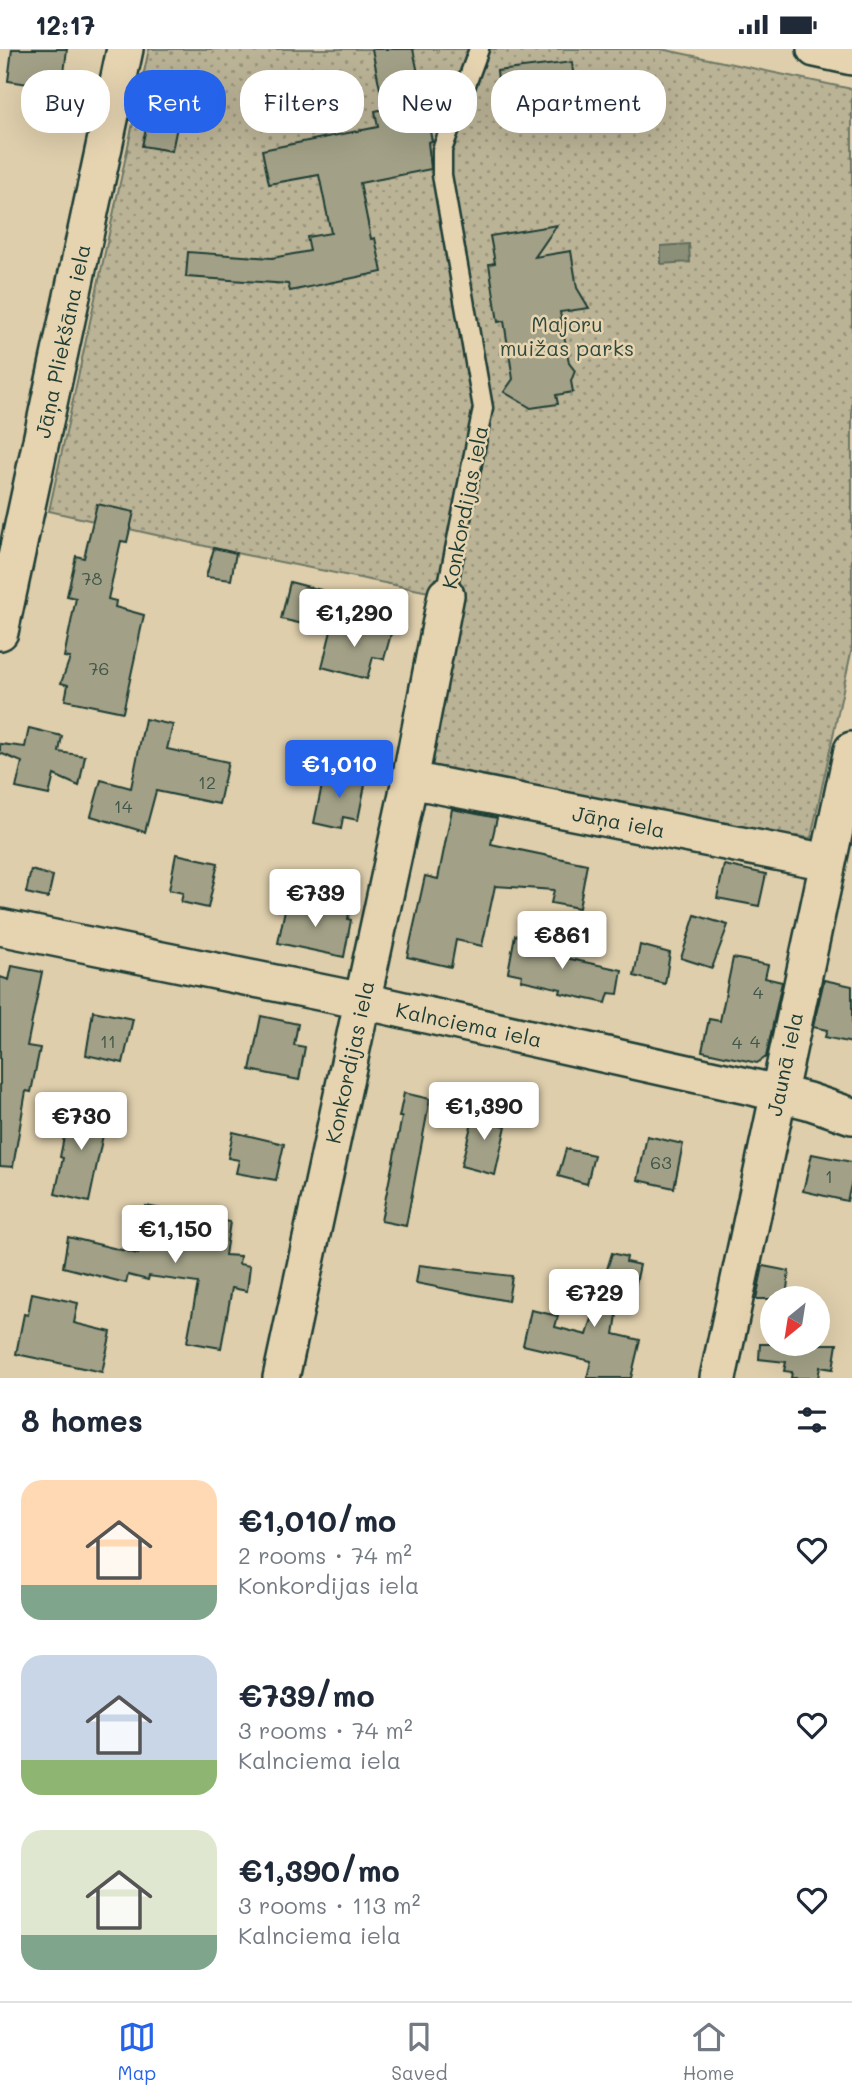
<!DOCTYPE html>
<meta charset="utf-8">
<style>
body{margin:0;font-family:Mali,sans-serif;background:#f6f6f7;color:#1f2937;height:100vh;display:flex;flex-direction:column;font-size:26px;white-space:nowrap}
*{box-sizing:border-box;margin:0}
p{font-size:23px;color:#747a83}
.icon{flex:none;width:38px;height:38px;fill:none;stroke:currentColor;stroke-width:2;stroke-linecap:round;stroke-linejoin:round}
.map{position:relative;height:1329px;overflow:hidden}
.panel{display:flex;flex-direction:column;background:#fff;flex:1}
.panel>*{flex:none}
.hud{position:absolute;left:21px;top:21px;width:810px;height:63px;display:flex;gap:14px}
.needle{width:46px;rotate:210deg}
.fabs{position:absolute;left:760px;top:1237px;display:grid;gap:14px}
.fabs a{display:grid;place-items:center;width:70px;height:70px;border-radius:50%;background:#fff;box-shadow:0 7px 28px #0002;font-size:35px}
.price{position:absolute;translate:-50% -60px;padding:0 16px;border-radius:7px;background:#fff;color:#222;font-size:23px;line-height:46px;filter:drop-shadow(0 2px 4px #0008)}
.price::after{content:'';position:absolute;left:50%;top:42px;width:21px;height:16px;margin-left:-10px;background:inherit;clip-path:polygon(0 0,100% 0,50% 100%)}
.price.active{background:#2563eb;color:#fff}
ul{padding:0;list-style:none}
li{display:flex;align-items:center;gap:21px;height:175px;padding:0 21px}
li span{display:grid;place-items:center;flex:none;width:196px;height:140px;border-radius:21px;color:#555}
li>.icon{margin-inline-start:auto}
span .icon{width:84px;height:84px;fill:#fffc;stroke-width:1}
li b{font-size:30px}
h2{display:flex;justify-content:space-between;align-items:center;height:84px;padding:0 21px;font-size:30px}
.chip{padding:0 24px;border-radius:28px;background:#fff;box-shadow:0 7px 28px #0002;font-size:24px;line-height:63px}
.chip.active{background:#2563eb;color:#fff}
.status{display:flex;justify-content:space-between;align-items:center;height:49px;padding:0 35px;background:#fff;direction:ltr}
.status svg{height:19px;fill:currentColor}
.tabs{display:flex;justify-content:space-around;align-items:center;height:98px;border-top:2px solid #e0e1e3;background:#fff;font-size:19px;color:#747a83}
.tabs a{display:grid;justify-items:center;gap:4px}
.tabs .active{color:#2563eb}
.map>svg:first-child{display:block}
</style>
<div class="status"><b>12:17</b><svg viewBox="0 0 49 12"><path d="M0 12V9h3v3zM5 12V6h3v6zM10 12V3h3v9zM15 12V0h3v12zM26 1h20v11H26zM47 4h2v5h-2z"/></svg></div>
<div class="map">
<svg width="852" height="1329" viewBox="0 0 852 1329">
<defs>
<pattern id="park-dots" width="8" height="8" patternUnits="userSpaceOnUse" patternTransform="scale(1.75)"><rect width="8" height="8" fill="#bbb396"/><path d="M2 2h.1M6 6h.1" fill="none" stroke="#97937b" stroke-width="1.8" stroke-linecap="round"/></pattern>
</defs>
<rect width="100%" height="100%" fill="#deceac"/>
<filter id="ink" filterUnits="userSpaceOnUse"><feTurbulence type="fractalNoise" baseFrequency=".0143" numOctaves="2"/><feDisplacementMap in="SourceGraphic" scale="14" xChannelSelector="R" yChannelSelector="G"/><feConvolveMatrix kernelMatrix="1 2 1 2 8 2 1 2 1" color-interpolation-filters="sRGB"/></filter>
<g filter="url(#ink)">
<!-- park -->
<path fill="url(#park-dots)" stroke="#6d7865" stroke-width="2" d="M149,0h512l191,40v559l-41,190 -15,-2 -13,6 -355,-74 1,-176 -193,-39 -187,-42z"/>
<!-- water -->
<path fill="#8b8f78" stroke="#606e5d" stroke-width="2" d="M689,195l1,18 -29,2v-18z"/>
<!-- building -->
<path fill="#a2a187" stroke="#1f3d34" stroke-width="2" d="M12,0h55l-5,40 -54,-8z
M372,0h41l19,92 -4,1 3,27 -71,14 11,56 4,-1 7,34 -92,19 -2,-7 -102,-7 2,-25 84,6 38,-7 -3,-14 24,-4 -12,-58 -50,9 -7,-34 116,-23 -3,-16 9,-2z
M572,13l3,30 -75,8 -3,-29z
M153,47l29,6 -10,49 -30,-5z
M557,176l-22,32 36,-6 6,37 12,20 -29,4 9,51 6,8 -4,10 2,11 -17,3 2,9 -27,4 -27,-16 9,-13 -9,-58 -6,1 -9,-58 6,-1 -5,-27z
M97,455l37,8 -7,30 -6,-1 -13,58 8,2 -1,6 29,8 -21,97 -58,-12 3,-15 -7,-2 9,-25 -6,-1 12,-59 -9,-2 9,-40 8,2z
M214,499l22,5 -5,27 -25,-3z
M290,533l31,8 -9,36 -31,-7z
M334,570l57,15 -7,25 -11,-2 -6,22 -45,-12z
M145,670l28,6 -6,24 61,13 -9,42 -63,-13 -11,41 -54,-16 10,-36 30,8z
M29,679l33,8 -3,16 26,4 -6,30 -25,-11 -5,20 -33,-7 6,-26 -22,-9v-9l25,3z
M325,722l41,9 -8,40 -15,-3 -2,12 -27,-6z
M452,760l45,9 -6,26 96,20 -8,44 -28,-5 3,-13 -59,-4 -13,60 -26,-6 -5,27 -44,-10 18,-81 13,3z
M176,805l42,9 -10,45 -27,-6 2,-9 -14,-3z
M724,816l42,9 -7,32 -42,-8z
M31,821l22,6 -5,22 -22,-5z
M287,851l62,13 -1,6 3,1 -7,37 -66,-14z
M695,866l33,10 -16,43 -31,-10z
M515,886l49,11 -3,11 61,13 -4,24 -9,-1 -3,10 -46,-10 1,-4 -40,-9 1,-5 -14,-3z
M640,896l30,8 -5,31 -31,-8z
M733,909l35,7 -3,13 17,4 -16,75 -9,6 -55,-12 7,-32 11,2z
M12,917l30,6 -15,74 13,2 -9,44 -5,-1 -13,76 -13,-1v-189l9,3z
M824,931l28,6v57l-27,-6 2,-7 -14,-3z
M93,962l40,8 -10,44 -37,-8z
M261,967l37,8 -4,21 11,2 -6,33 -49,-10z
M404,1044l26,6 -24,127 -25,-5 21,-104h-3z
M71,1054l37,8 -19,91 -34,-8 8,-36 -3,-1z
M476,1057l21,5 -1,13 10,2 -11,49 -34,-9z
M233,1083l51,12 -8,36 -40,-7 3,-13 -11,-2z
M647,1087l36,8 -9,44 -36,-8z
M566,1100l28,6 -7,29 -29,-8z
M812,1105l40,8v19l-5,20 -44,-10z
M146,1157l84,16 -5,33 15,1 -1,8 11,2 -3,25 -15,-3 -11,60 -34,-6 11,-59 -49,-7 -1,4 -20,-5 -2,8 -63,-16 5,-30 70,17z
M612,1204l15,4 -1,5 14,3 -6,27 -13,-3 -7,45 26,6 -9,38h-44l4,-17 -68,-16 8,-35 27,6 -3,11 32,8z
M419,1216l93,11 -4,25 -92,-18z
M763,1217l26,5 -3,28h-30z
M32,1244l46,10 -4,20 37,9 -9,40 -86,-18 8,-40 4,1z
M760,1295h77l-4,25 -13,-2 -2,11h-27l1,-6 -8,-1 2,-9 -27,-3z"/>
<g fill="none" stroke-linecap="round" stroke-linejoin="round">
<defs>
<path id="service" d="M446,546l37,-187 -41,-233v-25l37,-101"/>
<path id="minor" d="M815,0l37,8
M0,583l125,-583
M410,731l417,82
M0,878l363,74 393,87 52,13 44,15
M281,1329l129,-598 36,-185
M718,1329l134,-628"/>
</defs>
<!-- service casing -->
<use href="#service" stroke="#1f3d34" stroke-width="23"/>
<!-- minor casing -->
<use href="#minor" stroke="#1f3d34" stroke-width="40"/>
<!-- service -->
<use href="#service" stroke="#e6d4b1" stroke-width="18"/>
<!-- minor -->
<use href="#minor" stroke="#e6d4b1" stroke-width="35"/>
</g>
</g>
<g text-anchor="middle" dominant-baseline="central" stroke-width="5" stroke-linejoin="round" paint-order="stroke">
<!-- number labels -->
<g font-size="18" fill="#405649">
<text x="92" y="529">78</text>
<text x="99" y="619">76</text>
<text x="207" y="733">12</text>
<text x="123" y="757">14</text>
<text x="758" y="943">4</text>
<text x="108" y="992">11</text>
<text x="755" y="992">4</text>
<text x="737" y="993">4</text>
<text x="661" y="1113">63</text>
<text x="829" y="1127">1</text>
</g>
<!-- park labels -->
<g font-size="21" fill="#2f493e" stroke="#e6d4b1">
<text x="567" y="274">Majoru<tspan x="567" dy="24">muižas parks</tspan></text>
</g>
<!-- street labels -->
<g font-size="21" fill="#1f3d34" stroke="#e6d4b1">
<text transform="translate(62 292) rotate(-78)">Jāņa Pliekšāna iela</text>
<text transform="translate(464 458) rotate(-79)">Konkordijas iela</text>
<text transform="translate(619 772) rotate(11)">Jāņa iela</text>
<text transform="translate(469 975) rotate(12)">Kalnciema iela</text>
<text transform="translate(349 1013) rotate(-78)">Konkordijas iela</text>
<text transform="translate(784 1015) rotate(-78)">Jaunā iela</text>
</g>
</g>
</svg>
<div class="fabs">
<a><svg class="needle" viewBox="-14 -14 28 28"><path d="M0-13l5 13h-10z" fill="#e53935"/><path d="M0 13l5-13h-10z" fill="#747a83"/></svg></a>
</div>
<b class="price" style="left:354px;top:600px">€1,290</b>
<b class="price active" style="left:339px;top:751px">€1,010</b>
<b class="price" style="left:315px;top:880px">€739</b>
<b class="price" style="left:562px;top:922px">€861</b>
<b class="price" style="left:484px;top:1093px">€1,390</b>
<b class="price" style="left:81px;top:1103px">€730</b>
<b class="price" style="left:175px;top:1216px">€1,150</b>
<b class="price" style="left:594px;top:1280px">€729</b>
<div class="hud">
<a class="chip">Buy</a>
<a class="chip active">Rent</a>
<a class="chip">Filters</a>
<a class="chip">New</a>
<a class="chip">Apartment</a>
</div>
</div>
<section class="panel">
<h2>8 homes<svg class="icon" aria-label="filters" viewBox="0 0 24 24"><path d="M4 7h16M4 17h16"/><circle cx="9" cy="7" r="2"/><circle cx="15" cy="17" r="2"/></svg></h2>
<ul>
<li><span style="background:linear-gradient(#ffd9b3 75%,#7fa58c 0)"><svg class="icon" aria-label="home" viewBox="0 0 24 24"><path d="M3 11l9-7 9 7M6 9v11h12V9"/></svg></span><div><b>€1,010/mo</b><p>2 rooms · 74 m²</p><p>Konkordijas iela</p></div><svg class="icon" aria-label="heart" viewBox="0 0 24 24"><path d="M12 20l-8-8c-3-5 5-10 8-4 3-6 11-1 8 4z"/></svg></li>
<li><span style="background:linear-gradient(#c9d6e8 75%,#8fb573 0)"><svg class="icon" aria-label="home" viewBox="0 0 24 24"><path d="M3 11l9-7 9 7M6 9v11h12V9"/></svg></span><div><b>€739/mo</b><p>3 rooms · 74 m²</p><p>Kalnciema iela</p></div><svg class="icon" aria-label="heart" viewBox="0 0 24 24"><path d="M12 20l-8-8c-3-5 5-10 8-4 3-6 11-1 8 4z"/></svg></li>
<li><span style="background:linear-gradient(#dfe7d0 75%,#7fa58c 0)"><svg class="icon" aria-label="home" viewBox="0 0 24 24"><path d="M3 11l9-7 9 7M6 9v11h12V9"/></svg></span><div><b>€1,390/mo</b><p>3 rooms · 113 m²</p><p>Kalnciema iela</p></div><svg class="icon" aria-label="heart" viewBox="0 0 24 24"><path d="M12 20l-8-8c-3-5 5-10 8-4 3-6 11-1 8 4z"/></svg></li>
</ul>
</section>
<nav class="tabs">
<a class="active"><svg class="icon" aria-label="map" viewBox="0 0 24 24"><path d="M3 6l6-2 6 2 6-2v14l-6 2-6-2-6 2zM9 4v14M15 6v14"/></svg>Map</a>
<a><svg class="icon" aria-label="saved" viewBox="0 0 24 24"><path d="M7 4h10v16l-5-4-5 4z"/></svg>Saved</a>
<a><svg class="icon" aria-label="home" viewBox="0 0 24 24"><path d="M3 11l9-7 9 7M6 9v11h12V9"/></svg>Home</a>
</nav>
